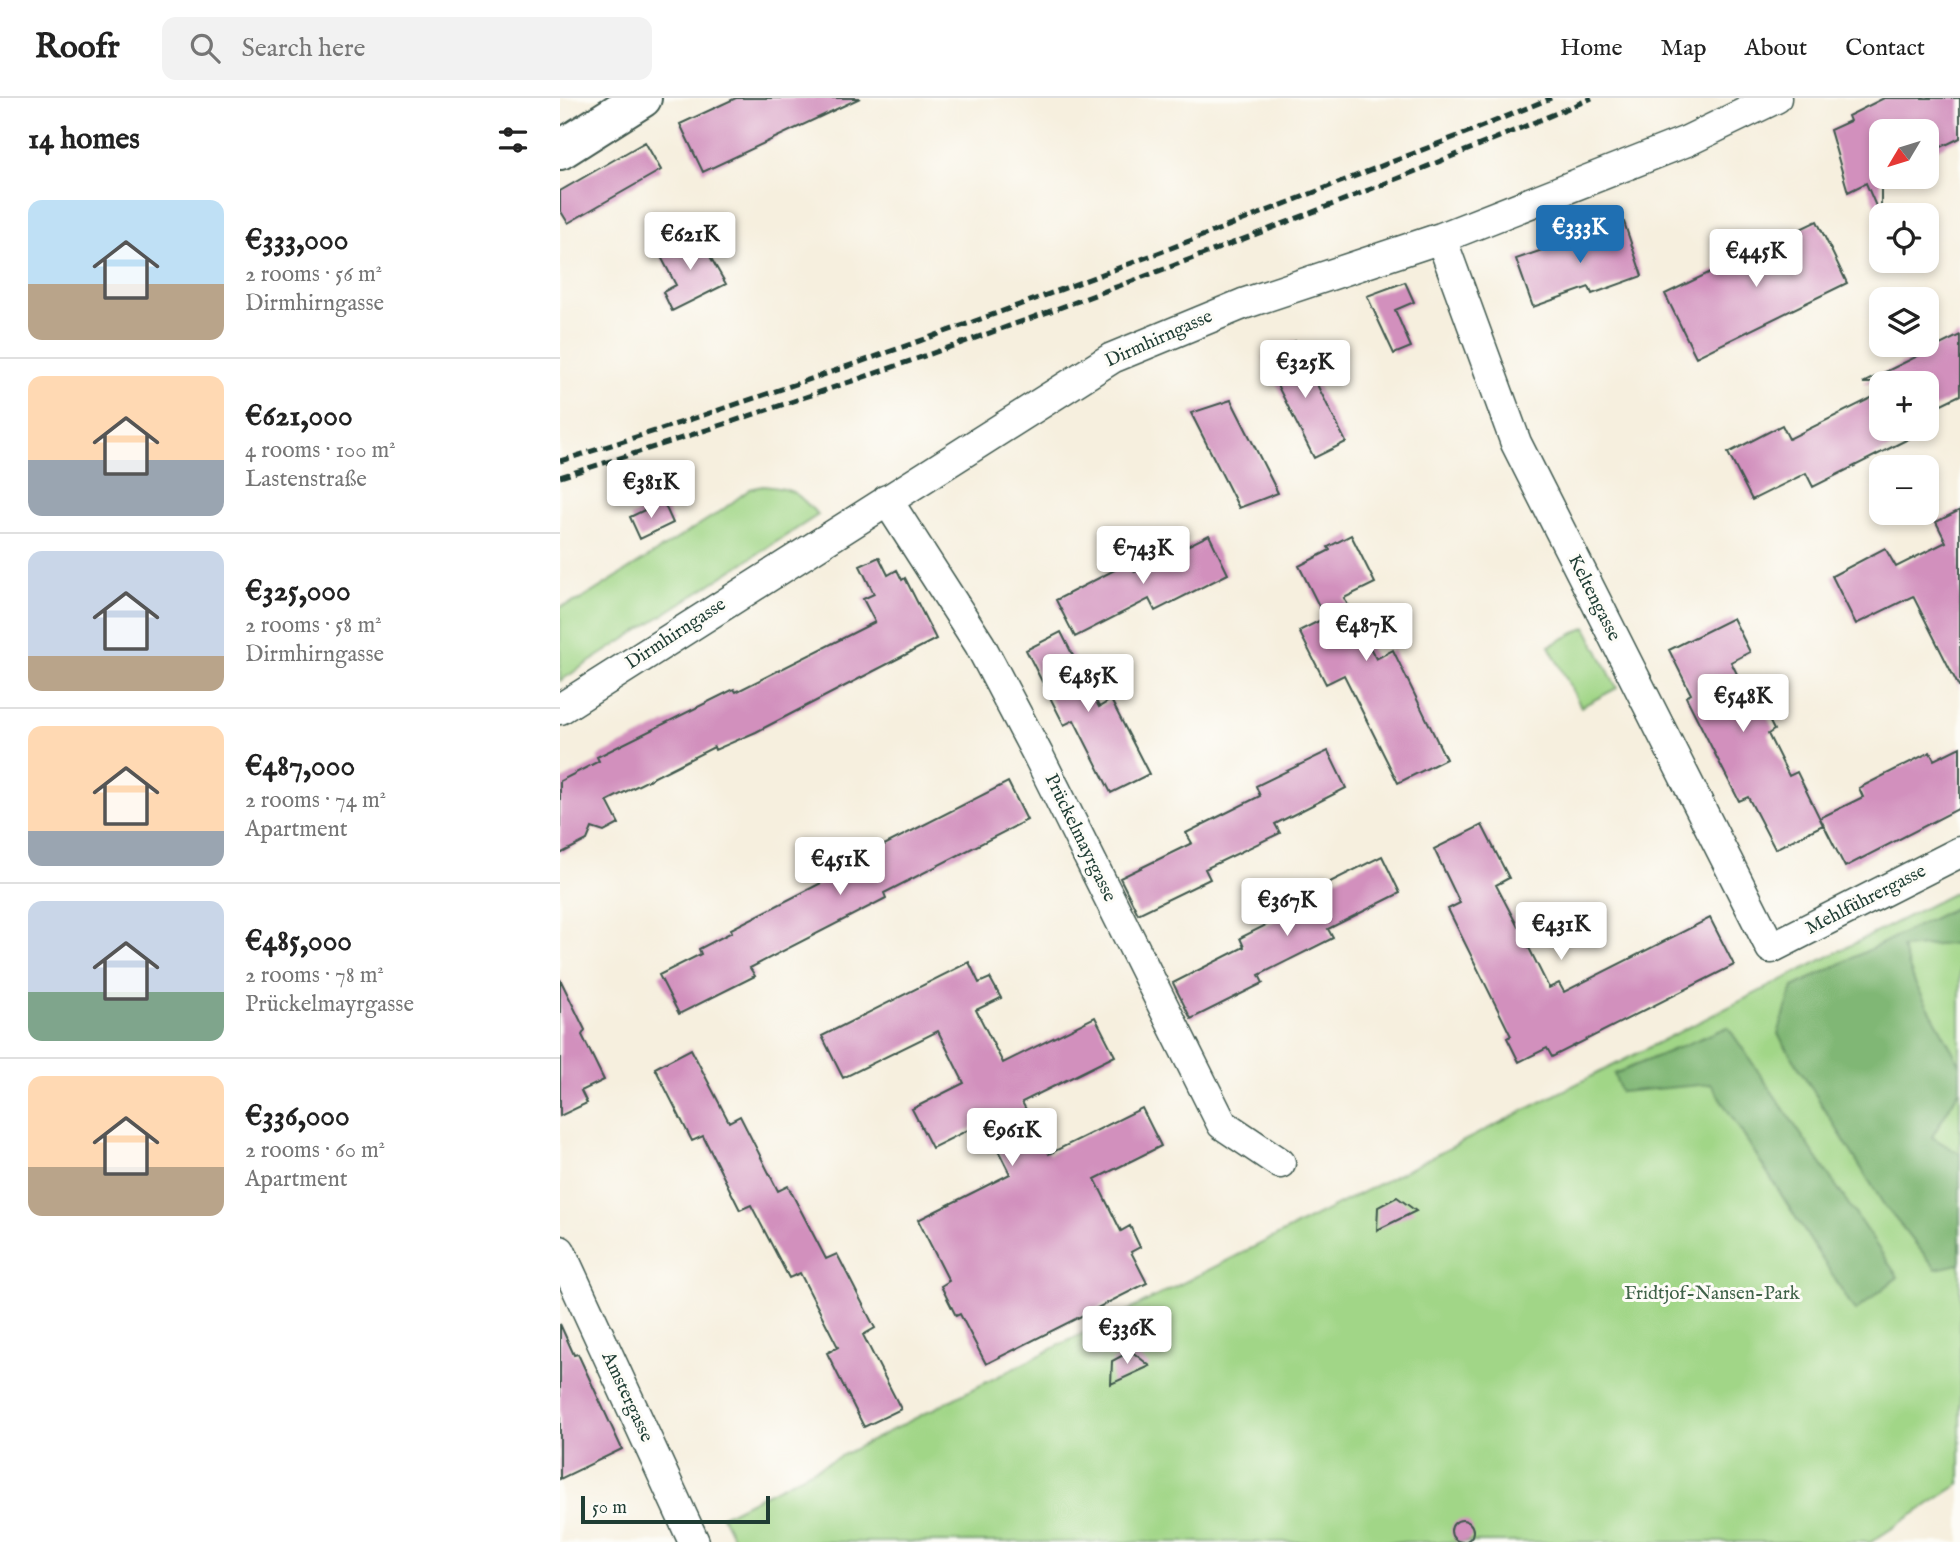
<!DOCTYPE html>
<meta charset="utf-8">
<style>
body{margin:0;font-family:"IM FELL English",serif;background:#f2f2f2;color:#222;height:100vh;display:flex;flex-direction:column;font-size:26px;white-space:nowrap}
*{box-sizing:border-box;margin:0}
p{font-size:23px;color:#767676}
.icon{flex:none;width:38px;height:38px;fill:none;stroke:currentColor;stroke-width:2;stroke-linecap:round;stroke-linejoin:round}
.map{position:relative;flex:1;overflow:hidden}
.sheet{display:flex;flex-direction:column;background:#fff;width:560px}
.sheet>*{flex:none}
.needle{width:46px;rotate:232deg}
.controls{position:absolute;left:1309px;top:21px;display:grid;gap:14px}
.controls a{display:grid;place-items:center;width:70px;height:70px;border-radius:14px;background:#fff;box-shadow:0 4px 10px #0003;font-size:35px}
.scale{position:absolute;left:21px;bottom:18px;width:189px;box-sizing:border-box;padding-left:7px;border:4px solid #1f3d34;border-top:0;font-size:19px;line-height:24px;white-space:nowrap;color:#1f3d34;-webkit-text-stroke:5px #fdfcf7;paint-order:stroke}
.price{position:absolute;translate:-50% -60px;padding:0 16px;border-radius:7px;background:#fff;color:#222;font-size:23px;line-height:46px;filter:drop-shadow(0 2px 4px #0008)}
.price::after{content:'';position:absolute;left:50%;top:42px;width:21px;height:16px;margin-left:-10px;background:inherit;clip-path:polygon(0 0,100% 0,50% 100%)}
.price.current{background:#1f6fb2;color:#fff}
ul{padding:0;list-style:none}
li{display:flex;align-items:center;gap:21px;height:175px;padding:0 28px}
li+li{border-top:2px solid #e0e0e0}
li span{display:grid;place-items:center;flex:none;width:196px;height:140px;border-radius:14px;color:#555}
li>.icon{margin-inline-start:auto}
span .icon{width:84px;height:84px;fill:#fffc;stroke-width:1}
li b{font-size:30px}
h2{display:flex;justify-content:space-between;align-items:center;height:84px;padding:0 28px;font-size:30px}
header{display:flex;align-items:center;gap:42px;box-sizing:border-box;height:98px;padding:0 35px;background:#fff;border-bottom:2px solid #e0e0e0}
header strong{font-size:33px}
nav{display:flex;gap:38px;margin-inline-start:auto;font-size:24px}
.search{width:490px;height:63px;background:#f2f2f2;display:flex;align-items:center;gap:18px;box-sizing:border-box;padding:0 24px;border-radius:14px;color:#767676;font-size:26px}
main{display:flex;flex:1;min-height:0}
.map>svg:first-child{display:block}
</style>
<header>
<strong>Roofr</strong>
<div class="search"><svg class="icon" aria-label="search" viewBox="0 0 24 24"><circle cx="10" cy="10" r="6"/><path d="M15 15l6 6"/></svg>Search here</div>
<nav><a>Home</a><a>Map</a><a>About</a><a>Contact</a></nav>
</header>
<main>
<section class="sheet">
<h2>14 homes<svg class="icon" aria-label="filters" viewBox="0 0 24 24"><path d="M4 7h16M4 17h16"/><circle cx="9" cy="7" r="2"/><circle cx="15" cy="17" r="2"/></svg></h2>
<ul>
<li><span style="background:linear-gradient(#bfe0f5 60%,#b9a48a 0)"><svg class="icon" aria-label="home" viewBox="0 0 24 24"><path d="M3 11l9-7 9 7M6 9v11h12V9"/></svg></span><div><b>€333,000</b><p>2 rooms · 56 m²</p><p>Dirmhirngasse</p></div></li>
<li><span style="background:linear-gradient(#ffd9b3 60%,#9aa5b1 0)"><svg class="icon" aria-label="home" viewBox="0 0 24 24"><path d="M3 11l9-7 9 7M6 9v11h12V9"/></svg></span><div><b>€621,000</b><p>4 rooms · 100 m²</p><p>Lastenstraße</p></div></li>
<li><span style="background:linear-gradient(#c9d6e8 75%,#b9a48a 0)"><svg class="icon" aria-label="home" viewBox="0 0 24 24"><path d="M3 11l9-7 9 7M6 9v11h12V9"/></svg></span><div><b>€325,000</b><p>2 rooms · 58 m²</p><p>Dirmhirngasse</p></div></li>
<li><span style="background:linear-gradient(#ffd9b3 75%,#9aa5b1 0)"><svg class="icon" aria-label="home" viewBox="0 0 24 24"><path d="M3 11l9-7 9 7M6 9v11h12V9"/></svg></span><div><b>€487,000</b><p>2 rooms · 74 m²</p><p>Apartment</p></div></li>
<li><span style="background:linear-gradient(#c9d6e8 65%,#7fa58c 0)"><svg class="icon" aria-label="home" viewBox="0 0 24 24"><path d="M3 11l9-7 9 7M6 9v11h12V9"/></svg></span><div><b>€485,000</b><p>2 rooms · 78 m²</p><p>Prückelmayrgasse</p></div></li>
<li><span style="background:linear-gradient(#ffd9b3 65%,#b9a48a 0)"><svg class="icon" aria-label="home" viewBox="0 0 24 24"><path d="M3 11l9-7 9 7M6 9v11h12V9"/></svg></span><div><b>€336,000</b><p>2 rooms · 60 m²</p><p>Apartment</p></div></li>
</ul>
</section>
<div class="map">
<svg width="1400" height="1444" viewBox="0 0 1400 1444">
<rect width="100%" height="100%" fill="#fdfcf7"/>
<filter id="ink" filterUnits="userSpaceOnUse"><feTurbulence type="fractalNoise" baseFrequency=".0143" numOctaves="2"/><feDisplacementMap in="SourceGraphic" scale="14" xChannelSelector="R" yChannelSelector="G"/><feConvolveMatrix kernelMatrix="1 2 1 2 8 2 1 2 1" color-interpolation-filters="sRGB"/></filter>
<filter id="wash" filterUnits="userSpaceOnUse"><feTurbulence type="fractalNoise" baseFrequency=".00686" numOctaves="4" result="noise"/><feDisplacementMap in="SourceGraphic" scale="28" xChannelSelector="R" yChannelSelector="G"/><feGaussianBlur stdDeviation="1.57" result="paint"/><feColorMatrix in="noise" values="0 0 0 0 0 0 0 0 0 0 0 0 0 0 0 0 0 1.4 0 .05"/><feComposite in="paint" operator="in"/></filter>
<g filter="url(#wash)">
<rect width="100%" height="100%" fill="#f6efde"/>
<!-- green -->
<path fill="#a1d687" stroke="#608a5e" stroke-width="2" d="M203,388c33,3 33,6 55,29l-258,166v-74l20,-7 141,-89 29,-22z
M1026,529l31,61 -36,19 -32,-61z
M1400,792v594l-89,58h-1136l-13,-26z"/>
<!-- forest -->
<path fill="#80b774" stroke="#507a54" stroke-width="2" d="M1400,807v38l-58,5 13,35 45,81v25l-28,48 28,17v110l-24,5 -52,-64 -106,-171 15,-47z
M1168,929l170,250 -43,34 -144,-227 -90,8 -7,-18z"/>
<g id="blocks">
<!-- building -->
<path fill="#d290bd" d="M176,0h124l-157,74 -23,-48z
M1324,0h76v40l-33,16v-23h-46v87l-15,-35 -18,9 -18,-62 20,-9 -2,-5z
M85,44l16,28 -93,53 -8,-13v-19z
M1257,123l30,62 -151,74 -31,-63z
M1064,124l18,54 -50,18 -3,-7 -56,20 -17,-48z
M137,136l29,50 -54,27 -9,-19 13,-7 -17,-32z
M845,184l9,20 -19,8 16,37 -17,7 -27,-58z
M1400,237v60l-33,16v-28h-64z
M735,243l51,101 -32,16 -51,-101z
M1321,295v36h47l-115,58 -7,-14 -54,27 -24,-47 54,-28 7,14z
M671,302l47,93 -39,15 -48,-95z
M103,403l10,22 -33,16 -10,-22z
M1400,412v179l-47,-93 -57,28 -24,-48 53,-28 11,19 50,-25 -10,-20z
M649,437l19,39 -73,37 -6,-12 -74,38 -19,-37 74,-38 5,10z
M791,437l24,48 -31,15 32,61 17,-9 53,109 -48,24 -54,-108 -18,9 -27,-53 26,-13 -26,-52 31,-16 -2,-3z
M319,459l9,18 9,-5 5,10 3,-2 31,61 -180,93 -41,18 -1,-3 -107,54 12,23 -15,8 -12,-4 -5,12 -27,14v-73l39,-20 -2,-4 137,-68 2,3 139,-70 -12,-23 11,-5 -14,-28z
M1173,520l17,34 -19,10 26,52 7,-4 10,20 -6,4 21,42 8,-4 26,53 -48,24 -27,-52 -9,4 -53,-104 5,-3 -22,-44z
M501,534l38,75 12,-7 38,74 -38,19 -37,-73 -10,5 -38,-75z
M1400,649v61l-115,59 -25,-49 43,-21 -4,-9 71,-36 4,8z
M768,653l18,37 -71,36 5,9 -75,36 5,10 -72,35 -18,-36 72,-35 -6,-10 74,-37 -4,-10z
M448,684l19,38 -143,73 2,5 -136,70 5,8 -76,38 -20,-39 42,-21 -2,-5 33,-17 -1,-3 98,-50 -2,-5z
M922,727l27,53 -13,7 22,42 8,-4 10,19 -8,4 21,42 10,-5 5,9 146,-74 24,47 -182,92 -5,-9 -28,14 -12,-24 4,-2 -63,-127 12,-6 -26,-54z
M822,758l18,37 -72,36 5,9 -74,37 4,8 -72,36 -18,-36 71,-36 -4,-9 74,-37 -4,-9z
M409,864l10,21 11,-5 11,20 -25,12 27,53 92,-46 20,39 -93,46 27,52 93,-46 19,38 -66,33 26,52 9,-5 10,21 -9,5 16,31 -161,81 -26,-50 -4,2 -15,-30 8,-5 -31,-61 92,-46 -26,-52 -52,26 -20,-39 52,-26 -26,-52 -95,47 -21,-42z
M0,881l25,51 -3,5 22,45 -23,11 6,12 -27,13z
M131,951l38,73 11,-6 38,75 10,-5 38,73 11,-5 38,74 -12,7 38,74 -37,18 -37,-74 11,-6 -38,-74 -11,5 -38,-73 -11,5 -37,-74 -11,5 -37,-73z
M837,1099l19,14 -39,19 1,-23z
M0,1226l14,31 4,-1 44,95 -62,30z
M571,1253l19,15 -39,18 1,-23z
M891 1433a11 11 0 1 1 22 0a11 11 0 1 1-22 0Z"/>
</g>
</g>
<g filter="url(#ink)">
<use href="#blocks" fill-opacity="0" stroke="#3f584e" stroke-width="2"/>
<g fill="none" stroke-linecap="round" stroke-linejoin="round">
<defs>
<path id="street" d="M881,140l75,205 255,505 189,-96
M327,402l93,145 58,110 184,369 58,39
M0,611l552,-351 131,-54 198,-66 246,-97 89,-43
M0,1153l134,291"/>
<path id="secondary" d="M0,52l82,-52"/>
</defs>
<!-- street casing -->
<use href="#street" stroke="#3f584e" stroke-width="33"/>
<!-- secondary casing -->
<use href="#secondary" stroke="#3f584e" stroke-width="42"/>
<!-- street -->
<use href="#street" stroke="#fff" stroke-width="30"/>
<!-- secondary -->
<use href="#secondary" stroke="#fff" stroke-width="38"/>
<!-- rail -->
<path stroke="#1f3d34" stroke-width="5" stroke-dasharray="10 5" stroke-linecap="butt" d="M0,363c255,-79 507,-171 755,-269 78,-31 158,-61 236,-94
M0,379c347,-109 696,-236 1032,-379"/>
</g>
</g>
<g text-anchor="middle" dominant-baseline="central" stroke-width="6" stroke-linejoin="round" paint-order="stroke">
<!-- street labels -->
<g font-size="19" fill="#1f3d34" stroke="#fdfcf7">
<text transform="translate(599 241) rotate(-24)">Dirmhirngasse</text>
<text transform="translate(1034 500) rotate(63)">Keltengasse</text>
<text transform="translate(116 536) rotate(-33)">Dirmhirngasse</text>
<text transform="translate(520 740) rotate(64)">Prückelmayrgasse</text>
<text transform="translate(1306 802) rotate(-27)">Mehlführergasse</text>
<text transform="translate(67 1299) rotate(65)">Amstergasse</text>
</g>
<!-- park labels -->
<g font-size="19" fill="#406349" stroke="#fdfcf7">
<text x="1152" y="1196">Fridtjof-Nansen-Park</text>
</g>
</g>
</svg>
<div class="controls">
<a><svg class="needle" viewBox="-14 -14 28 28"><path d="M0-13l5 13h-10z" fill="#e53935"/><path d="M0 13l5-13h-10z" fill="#767676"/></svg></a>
<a><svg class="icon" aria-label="locate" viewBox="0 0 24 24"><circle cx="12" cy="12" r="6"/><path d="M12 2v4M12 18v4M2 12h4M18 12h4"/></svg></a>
<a><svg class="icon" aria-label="layers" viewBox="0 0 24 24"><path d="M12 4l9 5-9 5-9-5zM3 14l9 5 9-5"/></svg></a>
<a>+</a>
<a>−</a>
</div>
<div class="scale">50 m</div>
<b class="price current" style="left:1020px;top:167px">€333K</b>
<b class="price" style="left:130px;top:174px">€621K</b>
<b class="price" style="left:1196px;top:191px">€445K</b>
<b class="price" style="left:745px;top:302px">€325K</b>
<b class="price" style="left:91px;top:422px">€381K</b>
<b class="price" style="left:583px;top:488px">€743K</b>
<b class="price" style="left:806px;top:565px">€487K</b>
<b class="price" style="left:528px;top:616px">€485K</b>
<b class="price" style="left:1183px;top:636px">€548K</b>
<b class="price" style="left:280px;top:799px">€451K</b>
<b class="price" style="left:727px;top:840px">€367K</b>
<b class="price" style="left:1001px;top:864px">€431K</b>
<b class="price" style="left:452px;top:1070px">€961K</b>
<b class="price" style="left:567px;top:1268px">€336K</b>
</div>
</main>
